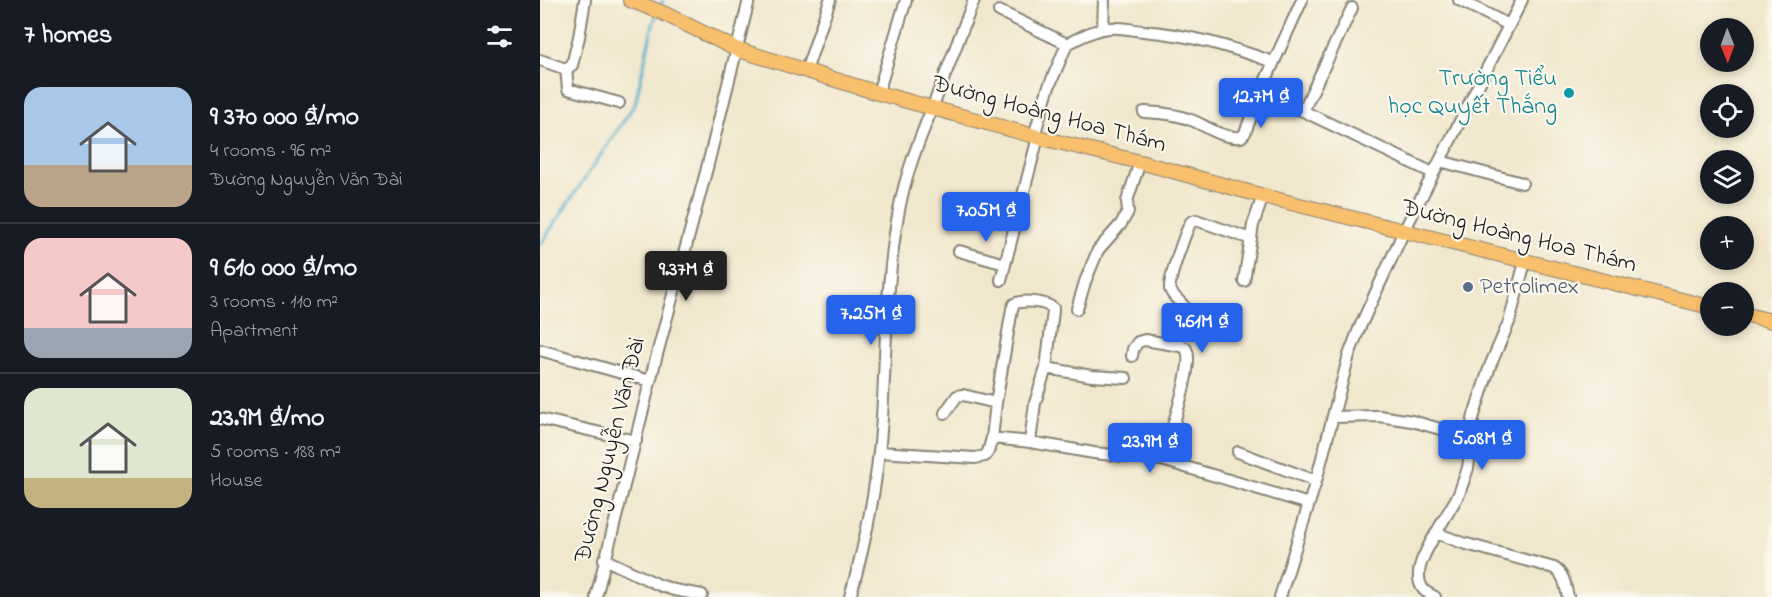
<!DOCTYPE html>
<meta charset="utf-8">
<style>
body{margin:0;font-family:"Indie Flower",sans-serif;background:#20242c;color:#f1f3f6;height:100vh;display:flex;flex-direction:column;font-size:22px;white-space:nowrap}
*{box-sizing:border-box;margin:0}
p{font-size:20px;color:#9ea1a6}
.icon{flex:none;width:33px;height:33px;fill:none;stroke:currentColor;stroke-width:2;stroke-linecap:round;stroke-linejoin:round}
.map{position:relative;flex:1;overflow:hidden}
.sheet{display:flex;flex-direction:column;background:#171b24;width:540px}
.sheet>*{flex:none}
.needle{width:39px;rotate:179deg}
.buttons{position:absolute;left:1160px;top:18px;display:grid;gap:12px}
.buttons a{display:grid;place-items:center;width:54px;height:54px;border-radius:50%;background:#171b24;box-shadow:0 3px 9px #0003;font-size:30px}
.price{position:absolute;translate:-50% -51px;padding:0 14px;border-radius:6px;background:#2563eb;color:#fff;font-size:20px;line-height:39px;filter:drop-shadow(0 2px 3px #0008)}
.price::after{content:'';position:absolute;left:50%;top:36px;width:18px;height:14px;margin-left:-9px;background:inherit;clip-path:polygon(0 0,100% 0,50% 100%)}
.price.on{background:#222;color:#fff}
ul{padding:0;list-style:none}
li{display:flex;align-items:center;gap:18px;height:150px;padding:0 24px}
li+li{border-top:2px solid #363941}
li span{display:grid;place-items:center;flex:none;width:168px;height:120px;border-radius:18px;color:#555}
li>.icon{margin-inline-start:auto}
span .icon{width:72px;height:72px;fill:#fffc;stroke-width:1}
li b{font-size:26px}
h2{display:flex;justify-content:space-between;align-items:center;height:72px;padding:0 24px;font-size:26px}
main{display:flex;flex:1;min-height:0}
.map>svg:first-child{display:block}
</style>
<main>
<section class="sheet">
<h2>7 homes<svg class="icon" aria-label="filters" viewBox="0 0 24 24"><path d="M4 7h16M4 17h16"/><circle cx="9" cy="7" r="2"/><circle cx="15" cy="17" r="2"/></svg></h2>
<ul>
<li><span style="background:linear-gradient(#a9c7e8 65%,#b9a48a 0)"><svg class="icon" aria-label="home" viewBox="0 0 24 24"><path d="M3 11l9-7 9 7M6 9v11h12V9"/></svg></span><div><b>9 370 000 ₫/mo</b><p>4 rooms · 96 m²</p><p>Đường Nguyễn Văn Đài</p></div></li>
<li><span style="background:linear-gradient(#f6c9c9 75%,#9aa5b1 0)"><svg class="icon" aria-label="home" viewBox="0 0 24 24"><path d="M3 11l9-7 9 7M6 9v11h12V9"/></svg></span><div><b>9 610 000 ₫/mo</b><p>3 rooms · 110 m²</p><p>Apartment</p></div></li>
<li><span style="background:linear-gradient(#dfe7d0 75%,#c2b280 0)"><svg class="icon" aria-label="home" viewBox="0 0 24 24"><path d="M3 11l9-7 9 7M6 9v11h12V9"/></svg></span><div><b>23.9M ₫/mo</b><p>5 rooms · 188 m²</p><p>House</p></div></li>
</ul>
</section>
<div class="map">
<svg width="1232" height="597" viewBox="0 0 1232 597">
<rect width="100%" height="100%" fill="#fbf7ec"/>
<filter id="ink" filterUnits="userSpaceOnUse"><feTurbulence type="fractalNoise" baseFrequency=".0167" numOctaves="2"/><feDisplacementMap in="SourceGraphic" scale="12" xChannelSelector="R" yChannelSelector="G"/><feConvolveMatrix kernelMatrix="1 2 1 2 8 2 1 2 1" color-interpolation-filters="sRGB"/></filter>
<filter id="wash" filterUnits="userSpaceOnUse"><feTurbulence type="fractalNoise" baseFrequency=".008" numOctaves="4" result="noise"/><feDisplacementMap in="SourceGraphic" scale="24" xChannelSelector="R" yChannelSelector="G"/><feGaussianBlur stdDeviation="1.35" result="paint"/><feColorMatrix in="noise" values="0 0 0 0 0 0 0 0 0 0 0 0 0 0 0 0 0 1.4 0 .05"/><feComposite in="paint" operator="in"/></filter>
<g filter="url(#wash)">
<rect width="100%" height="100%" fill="#f1e7cd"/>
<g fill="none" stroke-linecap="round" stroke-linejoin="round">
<!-- stream -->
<path stroke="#48aac7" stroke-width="3" d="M120,8l3,-8
M0,245l95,-141 18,-80 4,-10"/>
</g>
</g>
<g filter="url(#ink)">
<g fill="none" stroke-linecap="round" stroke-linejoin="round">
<defs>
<path id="minor" d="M919,0l50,25
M459,11l68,33
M563,29l1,-29
M0,60l23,8h6l3,-3 7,-28 6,-37
M26,68l2,21 51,14
M266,71l24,-71
M338,93l28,-93
M719,95l44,16 130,62
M763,111l49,-103
M604,112c16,1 32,2 47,8 16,6 31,19 50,17l4,-4 14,-38 43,-95
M494,136l14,-47 19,-45c14,-7 28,-15 43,-16 11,-1 22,2 33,3 48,4 85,15 130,31
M900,161l82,22
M419,251l46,13
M985,262l-16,60 -19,44 -16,49 -5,22 2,10 -3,21 -9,26 -23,39 27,10 91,25c11,7 11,17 14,29
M461,280l37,-143
M704,281l9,-56 10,-29
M537,309l8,-27 13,-32 23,-26 7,-12 -1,-11 13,-39
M636,345l11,-33c-3,-10 -14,-13 -17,-23 -2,-9 16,-58 21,-67l5,-2 55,19
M0,350l110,31
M592,356l1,-7 5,-7 7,-2 35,6c4,1 5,0 7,5 7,15 -19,90 -25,109
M506,368l46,8 34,2
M405,413l12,-17 6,-1 33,8
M793,417l46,-1 33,5 57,16
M0,419l96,22
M452,438l38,4 64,11 68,7 147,44
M339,452l96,6 10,-2 3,-4 4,-14 4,-35 16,-94 2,-5c9,-5 31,-2 39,4v3l-7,57 -11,35 -5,39
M698,452l78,29
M64,559l55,26 15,5 28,5
M56,597l59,-235 52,-194 42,-168
M310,597c17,-59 28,-117 32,-179 4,-69 4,-140 17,-208 7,-38 20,-69 34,-104 14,-35 27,-71 41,-106
M740,597l36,-116 33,-126 10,-26 45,-98 118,-231
M895,597c-4,-2 -10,-5 -12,-8 -12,-17 5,-41 13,-56"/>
<path id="major" d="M90,0l33,13 73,36 142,44 160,44 102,25 123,34 447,111
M1203,314l29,7"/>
</defs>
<!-- minor casing -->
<use href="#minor" stroke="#868274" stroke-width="14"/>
<!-- major casing -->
<use href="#major" stroke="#868274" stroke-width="16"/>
<!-- minor -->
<use href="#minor" stroke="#fff" stroke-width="10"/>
<!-- major -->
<use href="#major" stroke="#f8bf6c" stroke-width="14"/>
</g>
</g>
<!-- markers -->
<circle fill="#0f9aa8" stroke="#fbf7ec" stroke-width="2" cx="1029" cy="93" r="6"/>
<circle fill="#5c6f8a" stroke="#fbf7ec" stroke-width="2" cx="928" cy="287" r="6"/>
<g text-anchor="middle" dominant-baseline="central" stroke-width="4.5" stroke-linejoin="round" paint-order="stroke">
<!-- culture labels -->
<g font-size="24" fill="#0d838f" stroke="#fbf7ec" text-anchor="end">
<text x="1017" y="79">Trường Tiểu<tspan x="1017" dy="28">học Quyết Thắng</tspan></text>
</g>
<!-- street labels -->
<g font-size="24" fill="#1c1c1c" stroke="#fbf7ec">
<text transform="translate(509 115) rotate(15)">Đường Hoàng Hoa Thám</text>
<text transform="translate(979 237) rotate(14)">Đường Hoàng Hoa Thám</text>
<text transform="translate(71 450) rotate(-76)">Đường Nguyễn Văn Đài</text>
</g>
<!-- service labels -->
<g font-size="24" fill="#4e5e75" stroke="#fbf7ec" text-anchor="start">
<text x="940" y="287">Petrolimex</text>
</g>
</g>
</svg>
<div class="buttons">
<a><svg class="needle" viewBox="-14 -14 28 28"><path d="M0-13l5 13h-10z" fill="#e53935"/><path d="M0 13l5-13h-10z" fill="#9ea1a6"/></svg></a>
<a><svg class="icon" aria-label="locate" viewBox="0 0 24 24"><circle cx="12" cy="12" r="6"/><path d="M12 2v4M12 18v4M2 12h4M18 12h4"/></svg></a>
<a><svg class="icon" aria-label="layers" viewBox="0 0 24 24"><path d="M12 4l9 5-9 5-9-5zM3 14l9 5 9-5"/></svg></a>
<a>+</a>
<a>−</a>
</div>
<b class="price" style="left:721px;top:129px">12.7M ₫</b>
<b class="price" style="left:446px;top:243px">7.05M ₫</b>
<b class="price on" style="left:146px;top:302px">9.37M ₫</b>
<b class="price" style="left:331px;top:346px">7.25M ₫</b>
<b class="price" style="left:662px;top:354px">9.61M ₫</b>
<b class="price" style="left:942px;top:471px">5.08M ₫</b>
<b class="price" style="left:610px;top:474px">23.9M ₫</b>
</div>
</main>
